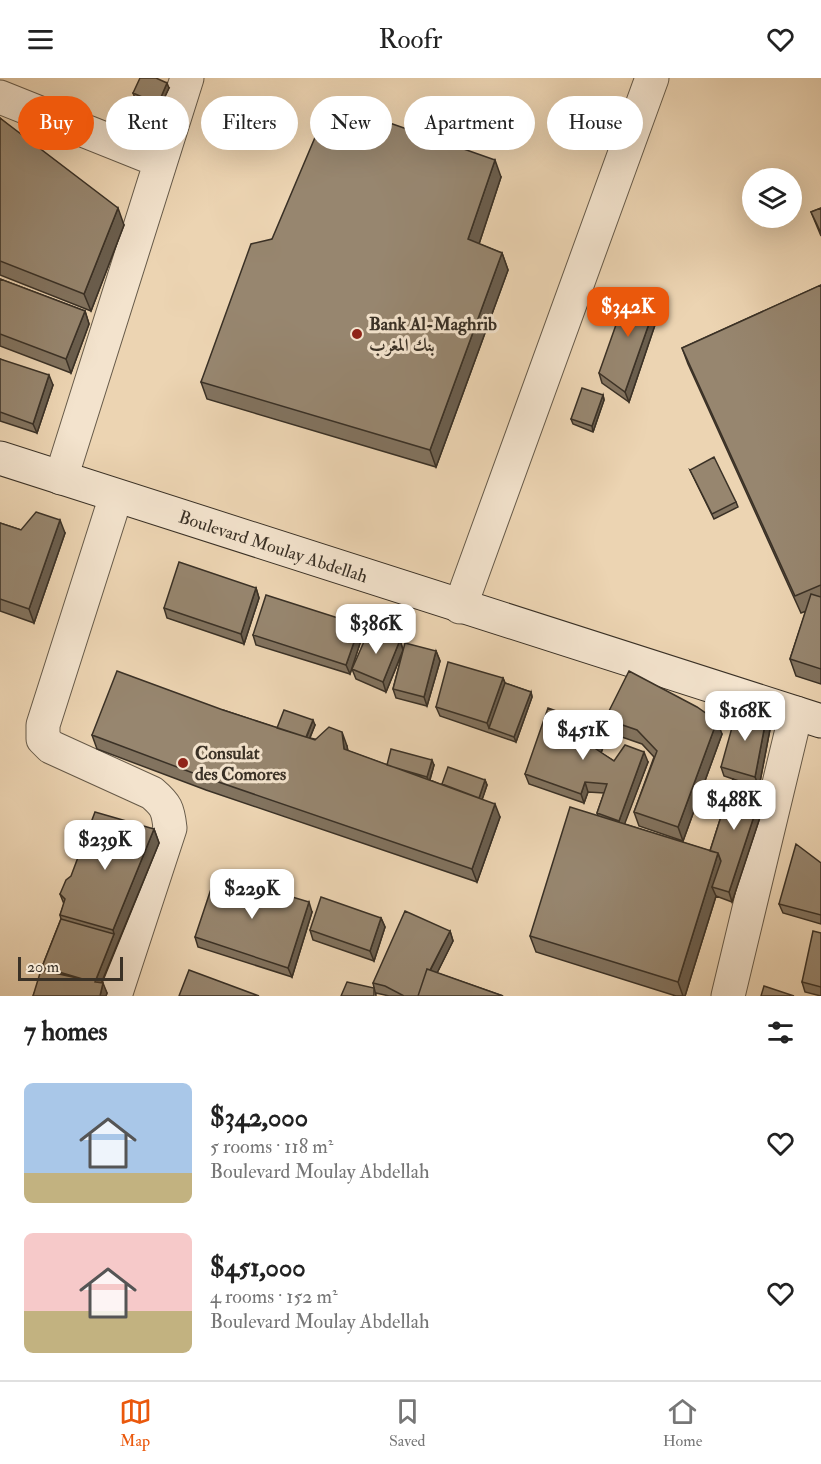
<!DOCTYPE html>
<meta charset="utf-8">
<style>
body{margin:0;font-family:"IM FELL Double Pica",Amiri,serif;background:#f2f2f2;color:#222;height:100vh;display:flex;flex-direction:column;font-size:22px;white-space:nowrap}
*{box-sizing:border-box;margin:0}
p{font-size:20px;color:#767676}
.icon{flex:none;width:33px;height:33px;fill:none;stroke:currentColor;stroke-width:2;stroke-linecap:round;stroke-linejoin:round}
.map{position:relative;height:918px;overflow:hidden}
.details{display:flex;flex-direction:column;background:#fff;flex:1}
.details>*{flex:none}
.hud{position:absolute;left:18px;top:18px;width:786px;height:54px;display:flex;gap:12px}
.buttons{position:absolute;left:742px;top:90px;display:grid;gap:12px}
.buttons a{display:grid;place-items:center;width:60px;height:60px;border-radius:50%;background:#fff;box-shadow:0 6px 24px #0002;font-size:30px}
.scale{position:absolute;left:18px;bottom:15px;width:105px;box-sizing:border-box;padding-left:6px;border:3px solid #3a3126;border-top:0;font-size:16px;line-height:21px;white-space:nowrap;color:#3a3126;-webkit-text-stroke:4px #f3e3cd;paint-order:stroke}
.price{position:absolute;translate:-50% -51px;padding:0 14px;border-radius:12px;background:#fff;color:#222;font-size:20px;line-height:39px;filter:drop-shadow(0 2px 3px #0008)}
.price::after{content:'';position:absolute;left:50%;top:36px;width:18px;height:14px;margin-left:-9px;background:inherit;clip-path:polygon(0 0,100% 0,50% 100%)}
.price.selected{background:#ea580c;color:#fff}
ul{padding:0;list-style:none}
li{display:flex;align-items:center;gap:18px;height:150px;padding:0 24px}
li span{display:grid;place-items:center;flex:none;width:168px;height:120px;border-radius:9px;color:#555}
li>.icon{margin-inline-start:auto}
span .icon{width:72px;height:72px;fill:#fffc;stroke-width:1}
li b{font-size:26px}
h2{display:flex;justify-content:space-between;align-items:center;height:72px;padding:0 24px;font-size:26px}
.pill{padding:0 21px;border-radius:27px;background:#fff;box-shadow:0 6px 24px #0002;font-size:21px;line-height:54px}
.pill.selected{background:#ea580c;color:#fff}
header{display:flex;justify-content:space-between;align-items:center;height:78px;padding:0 24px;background:#fff;font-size:27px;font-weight:600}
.dock{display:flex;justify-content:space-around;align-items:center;height:84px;border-top:2px solid #e0e0e0;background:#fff;font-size:16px;color:#767676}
.dock a{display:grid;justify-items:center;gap:3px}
.dock .selected{color:#ea580c}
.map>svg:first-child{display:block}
</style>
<header><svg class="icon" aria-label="menu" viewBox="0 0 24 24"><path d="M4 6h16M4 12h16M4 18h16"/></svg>Roofr<svg class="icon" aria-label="heart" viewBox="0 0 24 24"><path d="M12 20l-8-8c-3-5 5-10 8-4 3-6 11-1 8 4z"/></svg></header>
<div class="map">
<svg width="821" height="918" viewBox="0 0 821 918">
<rect width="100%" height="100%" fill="#ecd4b2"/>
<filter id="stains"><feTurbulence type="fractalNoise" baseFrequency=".00333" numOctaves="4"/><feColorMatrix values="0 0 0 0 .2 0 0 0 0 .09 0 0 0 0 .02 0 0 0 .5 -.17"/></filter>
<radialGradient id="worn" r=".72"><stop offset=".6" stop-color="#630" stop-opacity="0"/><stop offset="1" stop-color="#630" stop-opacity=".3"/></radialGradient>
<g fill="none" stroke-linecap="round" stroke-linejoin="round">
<defs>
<path id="street" d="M0,19l160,64
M61,400l126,-400
M460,529l192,-529
M115,918l55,-168c-2,-19 -4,-23 -18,-35l-101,-46 -8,-8v-14l73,-229
M728,918l68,-283"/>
<path id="secondary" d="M0,380l821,263"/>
</defs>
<!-- street casing -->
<use href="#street" stroke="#665a49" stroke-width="35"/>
<!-- secondary casing -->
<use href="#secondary" stroke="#3a3126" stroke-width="35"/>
<!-- street -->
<use href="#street" stroke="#f3e3cd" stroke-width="33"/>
<!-- secondary -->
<use href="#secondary" stroke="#f3e3cd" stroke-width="33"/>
</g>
<!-- wall -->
<path fill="#82735f" stroke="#3a3126" stroke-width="1.5" d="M169,10l-10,21 -24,-11 -2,-5z
M0,40l124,107 -33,86 -91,-36z
M501,99l-22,67 23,9 6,17 -72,197 -229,-68 -6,-17 71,-143z
M821,130v28l-10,-24z
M0,201l85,32 4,13 -18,49 -71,-27z
M821,207v399l-25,-8 -6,-17 16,-48 -5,2 -113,-249 -6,-16z
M661,229l-32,95 -27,-19 -3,-10z
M0,281l53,26 -16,48 -37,-12z
M603,317l1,5 -11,32 -20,-8 -2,-5z
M690,392l46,32 2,5 -24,12z
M0,445l21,7 44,3 -31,90 -34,-12z
M256,510l3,10 -15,46 -77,-26 -3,-10z
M363,556l-13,40 -94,-29 -3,-10z
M400,562l3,10 33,1 4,10 -13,45 -31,-8 -3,-9 10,-38 -17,41 -30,-13 -4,-10z
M503,600l2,5 26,9 1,5 -16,45 -76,-26 -4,-9z
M223,632l54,18 38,-3 -5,13 37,8 1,5 39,14h47l-4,15 12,5 43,-5 2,5 -5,14 18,18 -23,65 -271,-92 -109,-41 -5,-14z
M767,636l4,10 -12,63 -19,-6 23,8 3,10 -34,103 -16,-6 -31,100h-9l-140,-44 -6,-16 68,-120 -1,-3 7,-20 -16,-1 -4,11 -55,-19 -4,-10 82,-37 -6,16 13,8 34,1 -24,62 86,27 23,-72 -9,-3 -3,-9z
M605,641l117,15 -39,107 -44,-15 -5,-14 20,-55 -12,-13 -32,-11z
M154,751l5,14 -57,140 5,10 -1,3h-73l11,-25 -2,-4 19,-48 -1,-4 4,-11 -4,-10z
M821,785v61l-38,-11 -4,-9z
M312,834l-20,65 -94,-30 -3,-10z
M381,840l4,9 -11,34 -61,-21 -3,-10z
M450,853l3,10 -16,32 66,23h-114l-13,-3v3l-3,-13z
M821,855v63l-16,-4 -3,-10z"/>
<!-- shaded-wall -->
<path fill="#6a5e4e" stroke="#3a3126" stroke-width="1.5" d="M167,5l2,5 -10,21 -1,-5z
M495,82l6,17 -26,79 -7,-17z
M118,130l6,17 -33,86 -7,-17z
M502,175l6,17 -72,197 -6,-17z
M658,220l3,9 -32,95 -4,-10z
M85,233l4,13 -18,49 -5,-14z
M49,297l4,10 -16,48 -4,-9z
M603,317l1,5 -11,32 -1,-6z
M60,442l5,13 -31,90 -5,-14z
M256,510l3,10 -15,46 -3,-10z
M360,547l3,9 -13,40 -4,-9z
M400,562l3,10 -17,42 -3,-10z
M436,573l4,10 -13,45 -3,-9z
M503,600l4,10 -18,40 -2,-5z
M531,614l1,5 -16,45 -2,-5z
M767,636l4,10 -12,63 -4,-10z
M313,642l2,5 -8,19 -1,-5z
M717,643l5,13 -39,107 -5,-14z
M603,650l4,9 -8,21 -3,-9z
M342,654l5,14 2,17 -5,-14z
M644,674l4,10 -26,69 -3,-10z
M432,682l2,5 -5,17 -2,-5z
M485,702l2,5 -6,18 -2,-5z
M585,704l3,10 -4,11 -3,-9z
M763,711l3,10 -34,103 -3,-10z
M495,726l5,13 -23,65 -5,-13z
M154,751l5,14 -61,148 -3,-9 19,-48 -1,-4z
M718,775l6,17 -12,17 4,9 -31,100h-2l-5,-14z
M309,824l3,10 -20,65 -4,-9z
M381,840l4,9 -11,34 -4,-10z
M450,853l3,10 -21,42 -3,-10z
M103,905l4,10 -1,3h-6z"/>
<!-- building -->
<path fill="#97866f" stroke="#3a3126" stroke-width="1.5" d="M140,0h16l11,5 -9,21 -25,-11z
M330,24l165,58 -27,79 34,14 -72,197 -229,-68 50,-138 21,-5z
M0,40l118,90 -34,86 -84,-33z
M821,130v25l-10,-21z
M0,201l85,32 -19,48 -66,-25z
M821,207v300l-26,11 -113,-248z
M629,210l29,10 -33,94 -26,-19z
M0,281l49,16 -16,49 -33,-12z
M582,310l21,7 -11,31 -21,-7z
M714,379l22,45 -24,12 -22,-44z
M36,434l24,8 -31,89 -29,-10v-76l21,7z
M179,484l77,26 -15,46 -77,-26z
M811,516l10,3v72l-31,-10z
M266,517l94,30 -14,40 -93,-30z
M370,550l30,12 -17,42 -31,-13z
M405,565l31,8 -12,46 -31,-8z
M448,584l55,16 -16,45 -51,-16z
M117,593l106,39 92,30 14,-13 13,5 2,17 151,55 -23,65 -271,-93 -109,-41z
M629,593l68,36 20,14 -39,106 -44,-15 23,-61 -20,-21 -32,-11z
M505,605l26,9 -17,45 -25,-9z
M738,628l29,8 -12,63 -34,-10z
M548,630l55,20 -7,21 18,12 11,-16 19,7 -25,69 -22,-8 10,-29 -22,-2 -4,12 -56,-20z
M284,632l29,10 -7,17 -29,-9z
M391,671l41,11 -5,17 -24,-7 -16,-5z
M448,689l37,13 -6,18 -37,-14z
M733,701l30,10 -34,103 -17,-5 9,-26 -3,-8 -8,-2z
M570,729l148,46 -40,129 -148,-46z
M95,734l59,17 -41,101 -53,-15 5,-16 -5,-5 6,-14 5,-4z
M796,766l25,19v52l-42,-11z
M216,796l93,28 -21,66 -93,-31z
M321,819l60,21 -11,33 -60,-21z
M405,833l45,20 -20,39 -3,-1 -9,27h-14l-19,-10 -12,-3z
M61,841l53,15 -19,48 8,1 -3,13h-67l8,-26 45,10 -44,-13z
M813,853l8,2v54l-19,-5z
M427,891l76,27h-85z
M189,892l70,26h-80z
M347,904l27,6v8h-33z
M764,908l30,10h-33z"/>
<!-- markers -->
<g fill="#8f2418" stroke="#f3e3cd" stroke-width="2">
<circle cx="357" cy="256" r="6"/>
<circle cx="183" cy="685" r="6"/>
</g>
<g text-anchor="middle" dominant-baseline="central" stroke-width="6" stroke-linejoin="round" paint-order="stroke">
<!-- poi labels -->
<g font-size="18" font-weight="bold" fill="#3a3126" stroke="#f3e3cd" text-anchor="start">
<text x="369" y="246">Bank Al-Maghrib<tspan x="369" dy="21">بنك المغرب</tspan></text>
<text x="195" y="675">Consulat<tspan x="195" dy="21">des Comores</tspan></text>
</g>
<!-- street labels -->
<g font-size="18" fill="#3a3126" stroke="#f3e3cd">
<text transform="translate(273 469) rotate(18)">Boulevard Moulay Abdellah</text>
</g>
</g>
<rect width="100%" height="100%" filter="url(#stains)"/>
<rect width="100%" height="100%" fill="url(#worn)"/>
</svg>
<div class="buttons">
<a><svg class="icon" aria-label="layers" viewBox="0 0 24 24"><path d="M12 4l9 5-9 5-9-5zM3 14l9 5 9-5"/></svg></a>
</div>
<div class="scale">20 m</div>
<b class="price selected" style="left:628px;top:260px">$342K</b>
<b class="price" style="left:376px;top:577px">$386K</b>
<b class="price" style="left:745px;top:664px">$168K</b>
<b class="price" style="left:583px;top:683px">$451K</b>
<b class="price" style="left:734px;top:753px">$488K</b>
<b class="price" style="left:105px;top:793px">$239K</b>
<b class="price" style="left:252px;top:842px">$229K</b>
<div class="hud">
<a class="pill selected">Buy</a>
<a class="pill">Rent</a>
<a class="pill">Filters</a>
<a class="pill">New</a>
<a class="pill">Apartment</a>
<a class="pill">House</a>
</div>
</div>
<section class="details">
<h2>7 homes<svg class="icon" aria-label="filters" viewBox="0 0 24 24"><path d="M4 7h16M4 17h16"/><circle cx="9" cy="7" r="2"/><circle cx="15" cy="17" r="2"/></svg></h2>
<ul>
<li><span style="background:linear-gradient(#a9c7e8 75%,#c2b280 0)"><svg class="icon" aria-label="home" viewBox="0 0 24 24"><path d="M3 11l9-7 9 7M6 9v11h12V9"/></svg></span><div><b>$342,000</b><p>5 rooms · 118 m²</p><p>Boulevard Moulay Abdellah</p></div><svg class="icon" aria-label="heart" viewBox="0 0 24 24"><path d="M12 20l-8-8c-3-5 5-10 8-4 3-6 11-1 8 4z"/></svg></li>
<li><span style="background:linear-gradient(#f6c9c9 65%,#c2b280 0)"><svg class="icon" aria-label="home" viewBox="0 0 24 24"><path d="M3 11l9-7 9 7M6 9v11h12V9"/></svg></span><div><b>$451,000</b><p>4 rooms · 152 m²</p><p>Boulevard Moulay Abdellah</p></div><svg class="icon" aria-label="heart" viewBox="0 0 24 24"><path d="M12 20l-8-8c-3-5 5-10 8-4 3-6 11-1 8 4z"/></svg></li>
</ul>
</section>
<nav class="dock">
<a class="selected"><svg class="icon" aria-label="map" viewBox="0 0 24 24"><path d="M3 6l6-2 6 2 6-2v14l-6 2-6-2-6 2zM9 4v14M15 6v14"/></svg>Map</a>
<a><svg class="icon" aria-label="saved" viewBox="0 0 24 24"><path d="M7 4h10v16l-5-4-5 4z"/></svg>Saved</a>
<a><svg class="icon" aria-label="home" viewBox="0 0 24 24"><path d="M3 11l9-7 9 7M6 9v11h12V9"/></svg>Home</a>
</nav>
